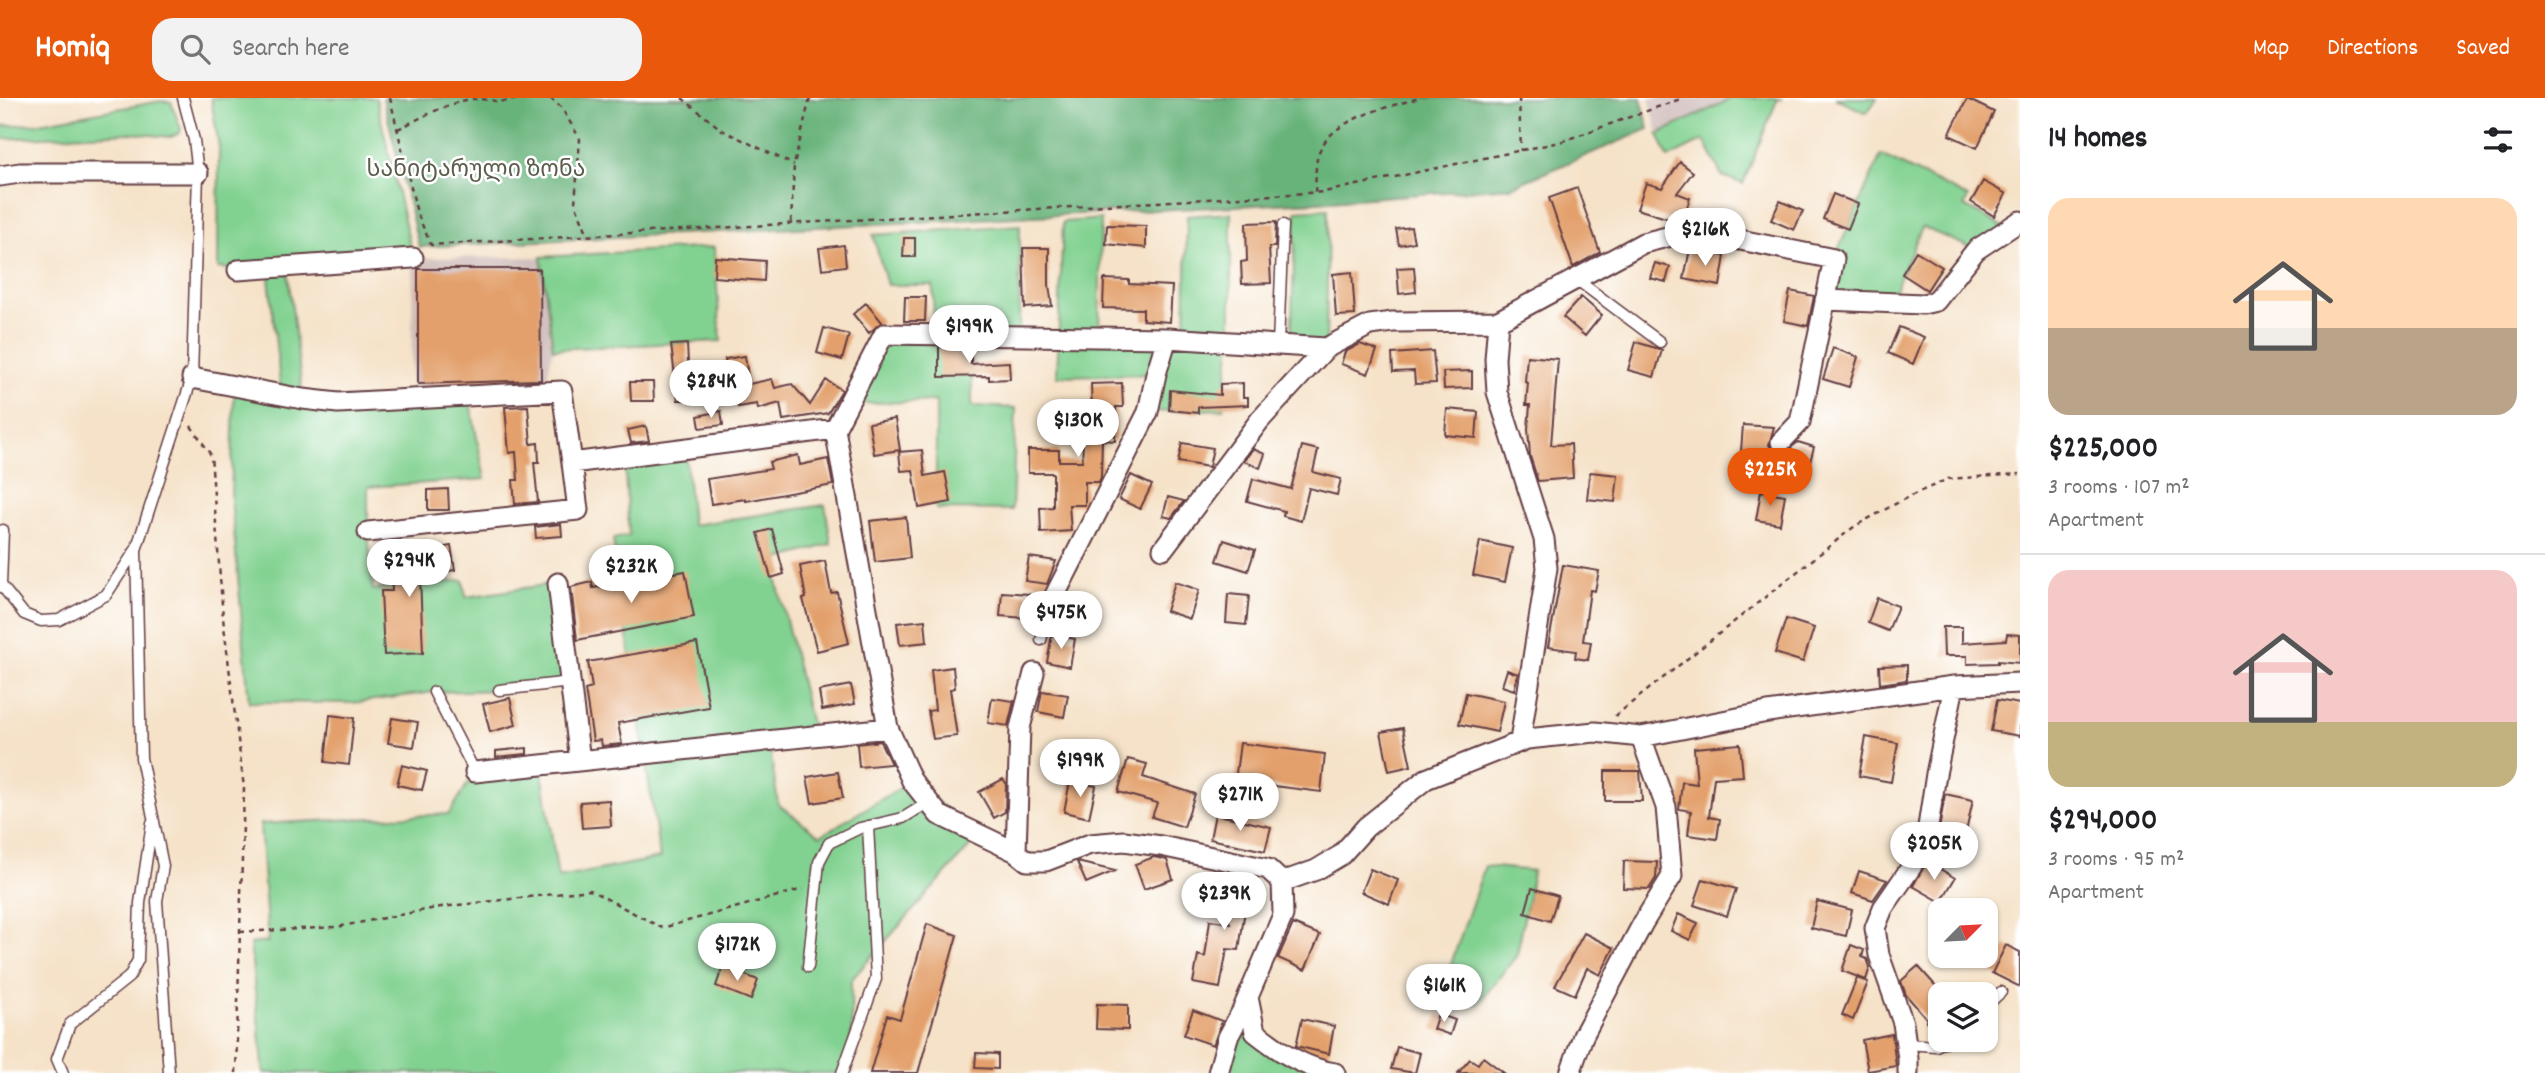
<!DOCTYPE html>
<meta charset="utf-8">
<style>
body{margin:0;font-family:Dekko,"Noto Sans Georgian",sans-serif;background:#f2f2f2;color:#202124;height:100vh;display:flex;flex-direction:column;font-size:26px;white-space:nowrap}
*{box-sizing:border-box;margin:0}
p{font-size:23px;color:#757577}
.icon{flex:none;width:38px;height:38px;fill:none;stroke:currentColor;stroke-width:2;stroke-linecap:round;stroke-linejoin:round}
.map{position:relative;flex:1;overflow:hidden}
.sheet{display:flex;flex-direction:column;background:#fff;width:525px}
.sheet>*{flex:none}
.needle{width:46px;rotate:66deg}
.controls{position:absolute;left:1928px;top:800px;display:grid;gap:14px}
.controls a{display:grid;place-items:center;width:70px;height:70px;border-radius:14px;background:#fff;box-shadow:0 2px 5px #0004;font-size:35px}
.price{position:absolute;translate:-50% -60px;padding:0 16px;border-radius:24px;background:#fff;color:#222;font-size:23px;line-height:46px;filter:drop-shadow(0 2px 4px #0008)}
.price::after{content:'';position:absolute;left:50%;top:42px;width:21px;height:16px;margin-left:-10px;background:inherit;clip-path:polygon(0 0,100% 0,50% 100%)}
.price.current{background:#ea580c;color:#fff}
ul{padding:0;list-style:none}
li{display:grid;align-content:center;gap:14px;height:371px;padding:0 28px}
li+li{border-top:2px solid #e0e0e0}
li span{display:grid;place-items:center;height:217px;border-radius:21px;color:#555}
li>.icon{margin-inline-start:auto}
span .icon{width:126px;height:126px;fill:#fffc;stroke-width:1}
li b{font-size:30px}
h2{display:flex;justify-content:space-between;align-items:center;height:84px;padding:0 28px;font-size:30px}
header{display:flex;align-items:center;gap:42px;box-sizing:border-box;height:98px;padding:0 35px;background:#ea580c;color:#fff}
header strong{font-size:33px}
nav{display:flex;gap:38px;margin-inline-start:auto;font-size:24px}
.search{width:490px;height:63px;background:#f2f2f2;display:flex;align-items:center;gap:18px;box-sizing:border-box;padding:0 24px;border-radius:21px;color:#757577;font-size:26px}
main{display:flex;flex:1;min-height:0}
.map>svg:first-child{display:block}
</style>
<header>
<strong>Homiq</strong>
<div class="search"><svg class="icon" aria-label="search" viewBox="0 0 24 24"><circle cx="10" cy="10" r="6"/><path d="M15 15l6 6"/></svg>Search here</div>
<nav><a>Map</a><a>Directions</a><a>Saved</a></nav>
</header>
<main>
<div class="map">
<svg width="2020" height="975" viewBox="0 0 2020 975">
<rect width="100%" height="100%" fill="#fff"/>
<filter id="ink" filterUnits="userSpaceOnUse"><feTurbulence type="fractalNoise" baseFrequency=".0143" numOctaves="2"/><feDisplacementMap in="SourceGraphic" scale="14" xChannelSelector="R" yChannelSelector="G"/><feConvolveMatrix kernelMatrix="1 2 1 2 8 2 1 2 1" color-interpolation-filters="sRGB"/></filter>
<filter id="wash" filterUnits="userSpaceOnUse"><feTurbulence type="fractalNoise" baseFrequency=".00686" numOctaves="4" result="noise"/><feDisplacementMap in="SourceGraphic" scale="28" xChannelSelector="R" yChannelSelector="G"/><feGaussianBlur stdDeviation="1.57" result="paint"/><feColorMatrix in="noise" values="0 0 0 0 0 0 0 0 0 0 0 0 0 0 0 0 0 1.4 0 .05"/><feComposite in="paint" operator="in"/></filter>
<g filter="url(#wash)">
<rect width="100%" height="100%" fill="#f5e2c8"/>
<!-- industrial -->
<path fill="#d1c0bd" d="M1649,0h84l-75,36z
M541,159l12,92 -9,43 -133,8 2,-142z"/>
<!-- green -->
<path fill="#81d190" stroke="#66785e" stroke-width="2" d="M211,0h165l37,160 -126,8 16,133 166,-2 16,82 -117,8v45l5,58 90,-10 3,17 92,-14 13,99 -72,8 -65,2 -82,11 -103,-1 -18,-205 3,-100 2,-11 45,7 -13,-125 -30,2 -20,-2 1,-121z
M1733,0h50l-6,2 -34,84 -21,-8 -18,-36 -36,18 -10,-24z
M1835,0h42l-10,15z
M161,3l10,1 10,27 -1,4 -9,4 -40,-4 -131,6v-13l34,-2z
M1881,57l87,42 -4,9 44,23 -32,21 -54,-23 -33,76 -64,-3 9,-41z
M1328,111l-2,139 -35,-3 5,-134z
M1231,115v128l-8,68 -75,3 7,-38 -98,2 6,-154 38,-3 -2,116 86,3 2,-122z
M1020,127l-1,108 -85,-2 -1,-46h-46l-14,-50z
M714,149l7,94 -168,8 -12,-92z
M885,243l87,4v61l44,2 -4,102 -76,-1v-108l-89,3z
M685,350l7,77 133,-20 6,39 -59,17 42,176 -45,5 9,62 42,32 92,-55 67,55 -128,144 1,93h-588l-14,-129 18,-2 -8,-118 189,-10 26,-42 66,-7 17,113 102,-20 -47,-319 16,-3 -5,-80z
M1485,768l48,5 -16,84 -39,49 -39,-5z
M1242,913l14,21 60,41h-98z"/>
<!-- forest -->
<path fill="#68b37a" stroke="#596952" stroke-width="2" d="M383,0h1258l8,31 -138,58 -194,15 -898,45z"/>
<g id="blocks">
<!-- building -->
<path fill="#e3a06c" d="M1967,1l27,13 -17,36 -28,-13z
M1680,64l13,10 -16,21 13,5 -8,25 -45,-14 9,-26 16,5z
M1983,83l23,13 -12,22 -23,-14z
M1577,90l23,64 -27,15 -24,-69z
M1833,96l25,10 -10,25 -25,-10z
M1780,103l23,10 -9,19 -23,-10z
M1276,124l-1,25h-6l2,36 -29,1 -1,-22 6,-1 -1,-38z
M1107,127l39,1v22l-40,-4z
M1411,129l3,15 -15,3 -3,-16z
M904,140h11v19h-12z
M844,147l2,21 -24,3 -3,-21z
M1023,150h26v37l3,21 -27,2z
M1690,151l35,7 -5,30 -36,-7z
M1916,153l26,16 -15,23 -25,-16z
M715,159l50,4 -1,20 -50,-4z
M1655,165l15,4 -4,15 -16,-4z
M1414,169l2,25 -17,2 -2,-26z
M418,171h122l1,111 -123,4z
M1352,174l3,43 -19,1 -3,-42z
M1104,181l25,1v4l43,2 -2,36 -27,-2v-11l-40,-1z
M1790,193l24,5 -6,30 -24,-5z
M905,199h21l-1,24h-21z
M1581,199l21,18 -17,21 -22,-19z
M866,205l16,19 -13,11 -16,-19z
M1899,229l25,10 -11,27 -25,-11z
M824,230l25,7 -7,25 -25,-7z
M1636,244l26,8 -8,27 -26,-7z
M687,246l3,56h-12l-7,-55z
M1360,246l17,6 -9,24 -27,-10 4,-12z
M939,249h32v17l38,-2 1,17 -21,1v-4l-50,1z
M1833,250l25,9 -9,30 -26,-8z
M1433,253l3,32 -21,1 -1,-13 -21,1 -1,-18z
M745,258l4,28 23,-5 3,9 17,-4 18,21 16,-25 16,10 -14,23 -45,7 -3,-17 -22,6 -1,-5 -19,3 -1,-8h-6l-6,-40z
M1527,258l31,3 -7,86 20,-1 2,34 -35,3 -8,-25 -2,-27 2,-24h-4l2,-22 -3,-1z
M1472,273v17l-28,1 -1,-17z
M630,284h23l1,19h-23z
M1122,285l1,24h-7l-1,34 -13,-1 -1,37 -2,5h-14v23h-16l2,26 -30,2 -1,-25 13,-1v-34h-25v-23h31v11h23l3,-52 7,1 -1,-26z
M1243,285v14h5v8l-50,2v6l-29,-3 1,-20 50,5v-11z
M528,308l3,38 7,-1 1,19h-5l4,40 -23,2 -2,-24h5l-2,-28 -7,1 -4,-46z
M1447,311l31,3 -2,26 -31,-3z
M721,313l2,14 -23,3 -2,-12z
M895,321l5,31 -26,4 -5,-31z
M1743,327l31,2 -5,18 8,9 -36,-3z
M646,328l3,15 -18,2 -3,-13z
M1798,344l16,5 -7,26 -22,-6 4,-13h-6z
M1182,345l31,5 -4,19 -31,-5z
M1302,348l16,4 -5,22 28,7 -4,16 -28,-7 -8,33 -18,-5 1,-5 -37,-10 6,-22 38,10z
M1253,351l12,5 -5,14 -16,-7z
M922,352l3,26 20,-4 6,30 -32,6 -6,-38 -12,1 -2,-19z
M798,357l2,10 28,-6 5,26 -87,16v-2l-35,5 -4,-25 64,-10 -2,-7z
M1590,374l28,3 -3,27 -28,-3z
M1131,377l21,10 -12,24 -21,-10z
M448,391l1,21h-21v-20z
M1761,393l24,4 -5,29 -24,-4z
M1168,399l16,4 -13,17 -8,-2z
M906,419l4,41 -35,4 -5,-41z
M561,426l1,12 -26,2 -1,-11z
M772,431l12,45 -13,4 -13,-45z
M1224,442l31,10 -7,21 -31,-10z
M1480,443l32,7 -7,34 -32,-7z
M451,448l4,24 -35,6 3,77 -39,2 -3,-64h11l-2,-36 33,-2v-2z
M1029,459l27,4 -9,23 -22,-3z
M825,463l6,32 6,-1 12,51 -32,8 -14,-52 3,-1 -6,-32z
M1563,467l36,6 -4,20 -5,-1 -7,51 8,1 -3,18 -13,-2 1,-7 -28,-4z
M685,473l9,46 -117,23 -6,-53 21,-5 1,6z
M1175,484l24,8 -9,29 -24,-8z
M1002,494l27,2 -2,24 -27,-2z
M1228,496l21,2 -3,29 -20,-2z
M1877,500l21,8 -10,25 -20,-8z
M1786,521l28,9 -11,34 -28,-9z
M925,522l2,22 -27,3 -3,-22z
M1943,529h19v16l44,-3 1,-6 13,1v28l-22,-2v2l-31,1v-8h-23z
M1052,536l23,5 -5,28 -23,-5z
M697,545l12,64 -91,16 4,21 -20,2 -1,-6 -8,1 -8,-51 7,-2 -4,-26z
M1907,567v15l-27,4 -1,-18z
M953,569l2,21 -5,1 7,47 -24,3 -5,-28 7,-1 -4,-40z
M1507,572l11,4 -4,16 -12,-4z
M851,587l4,19 -33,6 -3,-19z
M1042,593l26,4 -4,22 -26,-5z
M1466,595l38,8 -7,31 -38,-8z
M510,600l6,27 -26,7 -7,-28z
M992,600l22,3 -6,25 -20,-3z
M1997,602l23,4v32l-29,-5z
M330,617l24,3 -5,47 -24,-3z
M392,620l26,4 -4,25 -26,-4z
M1403,630l8,38 -22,5 -8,-39z
M1866,639l32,6 -7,39 -32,-6z
M880,643l11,23 -32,3 -2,-23z
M1240,645l85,11 -4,38 -86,-11z
M1740,646l3,32 -29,2 -5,39 11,2 -3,20 -29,-4 3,-24 -12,-2 3,-27 15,2 -3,-36z
M527,650v6l-31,3v-6z
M1128,661l19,5 -4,13 52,17 -11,33 -32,-10 5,-14 -39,-11z
M402,667l25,6 -5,19 -25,-5z
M1605,673h35l2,30h-37z
M838,674l5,26 -31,5 -5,-26z
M1003,681l3,4 -1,29 -11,6 -15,-26z
M1070,683l26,5 -7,32 -25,-6z
M1945,696l28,6 -9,41 -26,-5z
M609,702l2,26 -29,2 -2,-26z
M1215,716l56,13 -6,24 -55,-12z
M1154,759l13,3 6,19 -29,10 -9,-25z
M1624,763l33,1 -1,16 -7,11 -26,-1z
M1927,763l28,17 -14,24 -28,-16z
M1077,764l38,9 -29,12z
M1370,771l28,11 -9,24 -28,-12z
M1859,773l28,9 -14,20 -21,-7z
M1238,777l18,28 -11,6 -6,41 -12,-1 -7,39 -27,-5 5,-28 7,2 5,-37 20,3 -19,-32z
M1703,781l33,10 -9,27 -33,-11z
M1532,790l26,8 -8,25 -25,-8z
M1817,803l35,9 -6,26 -35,-8z
M1678,816l20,9 -8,17 -19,-9z
M927,826l30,11 -39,138h-48l17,-58 13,4z
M1293,826l27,11 -15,35 -27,-12z
M1584,835l30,15 -14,27 -13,-7 -12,27 -20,-9z
M1851,847l13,5 -2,7 5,2 3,8 -4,13 -24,-9z
M2006,847l14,7v35l-28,-14z
M723,868l35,14 -7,20 -35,-14z
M1918,868l23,26v42l-15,-13 1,-2 -21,-24 -5,-14z
M1857,880l11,4 -15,38 -11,-5z
M1097,906l31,1v25l-32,-1z
M1193,912l29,11 -9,24 -29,-10z
M1438,916l17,6 -5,15 -17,-6z
M1302,921l32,7 -5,28 -33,-8z
M1892,936l4,32 -28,5 -6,-31z
M1397,949l23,6 -5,20 -24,-4z
M976,955l22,1v15l-23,-1z
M1483,959l21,16h-46l12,-14 8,5z"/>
</g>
</g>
<g filter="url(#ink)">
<use href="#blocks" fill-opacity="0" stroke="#643c43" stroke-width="2"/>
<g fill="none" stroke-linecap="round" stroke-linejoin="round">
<defs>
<path id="service" d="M1576,181l84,63
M1278,246l5,-119
M3,432l-2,55 23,29 17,7 18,-1 47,-25 29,-44
M1041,542l11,-39
M499,592l72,-8
M434,594l41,80
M808,869l11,-105 10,-19 31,-15 43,-10 26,-16
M1986,908l15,-14
M1906,946l30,2 13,-6
M63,975l-6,-14 13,-35 59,-47 9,-17 2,-57 12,-80
M169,975l-12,-172 6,-35 -22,-108 -5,-208 56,-172 6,-205 -4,-33 -11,-42
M842,975l34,-94 -8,-153"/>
<path id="minor" d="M0,78l20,-3h178
M238,172l175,-12
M1825,202l98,4 13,-3 40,-51 44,-29
M1167,240l-283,-4 -49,95 53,299 24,53 27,34 77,37 11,9h19l44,-17 34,-3 37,5 107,23 14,13
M192,280l111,21 35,4 224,-12 10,72
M368,434l210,-22 -6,-47 263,-34
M1163,451l97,-129 66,-72 44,-23 23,-3 105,-1
M558,485l22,178
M1052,503l96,-189 8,-38 11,-36 159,10
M1520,643l27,-173 -3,-29 -47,-147 -2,-33 3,-38 145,-78 28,-7 40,-2 123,25 -34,163 -19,20
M475,674l413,-44
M1016,754l4,-124 14,-55
M1282,784l34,-12 25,-15 25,-28 60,-48 101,-40 68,-7 46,5 127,-25 186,-26 66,-3
M1248,899l7,35c24,19 49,36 80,41
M1218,975l10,-36 14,-26 41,-96 -1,-33
M1570,975l13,-37 60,-113 29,-47 -6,-69 -25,-70
M1908,975v-14l-5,-36 -24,-68 -4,-27 8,-20 29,-42 16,-39 8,-53 18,-88"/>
</defs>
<!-- service casing -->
<use href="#service" stroke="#643c43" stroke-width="13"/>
<!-- minor casing -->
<use href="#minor" stroke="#643c43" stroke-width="23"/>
<!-- path -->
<path stroke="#643c43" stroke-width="2.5" stroke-dasharray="5 5" stroke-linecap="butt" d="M390,0l27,115 14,32 893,-53 236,-50 123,-44
M550,0l11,9 19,32 -5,64 13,32
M682,0l40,32 72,35
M1519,0l2,53
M398,31c21,-10 51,-27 73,-30 19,-1 28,6 50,-1
M1315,94c1,-10 0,-22 2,-33 8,-40 69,-51 102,-61
M791,124l3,-57 16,-67
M191,328l20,29 12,163 21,170 -8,285
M1615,618l240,-190 53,-29 40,-18 72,-5
M240,834l97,-5 104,-20 149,-17 72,38 141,-39"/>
<!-- service -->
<use href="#service" stroke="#fff" stroke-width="10"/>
<!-- minor -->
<use href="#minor" stroke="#fff" stroke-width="19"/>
</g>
</g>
<g text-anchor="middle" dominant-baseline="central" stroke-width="5" stroke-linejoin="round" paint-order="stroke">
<!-- park labels -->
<g font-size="23" fill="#5d5d4e" stroke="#fff">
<text x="476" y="73">სანიტარული ზონა</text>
</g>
</g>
</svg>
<div class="controls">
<a><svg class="needle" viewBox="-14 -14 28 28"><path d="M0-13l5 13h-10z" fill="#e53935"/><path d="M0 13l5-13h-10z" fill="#757577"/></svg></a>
<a><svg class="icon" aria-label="layers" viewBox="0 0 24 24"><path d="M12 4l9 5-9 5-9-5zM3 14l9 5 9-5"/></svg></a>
</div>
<b class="price" style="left:1705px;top:170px">$216K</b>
<b class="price" style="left:969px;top:267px">$199K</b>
<b class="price" style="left:711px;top:322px">$284K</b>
<b class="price" style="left:1078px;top:361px">$130K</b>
<b class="price current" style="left:1770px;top:410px">$225K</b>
<b class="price" style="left:409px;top:501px">$294K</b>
<b class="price" style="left:631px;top:507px">$232K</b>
<b class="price" style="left:1061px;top:553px">$475K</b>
<b class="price" style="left:1080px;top:701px">$199K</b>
<b class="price" style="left:1240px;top:735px">$271K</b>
<b class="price" style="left:1934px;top:784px">$205K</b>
<b class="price" style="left:1224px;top:834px">$239K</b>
<b class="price" style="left:737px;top:885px">$172K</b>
<b class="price" style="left:1444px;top:926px">$161K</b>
</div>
<section class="sheet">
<h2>14 homes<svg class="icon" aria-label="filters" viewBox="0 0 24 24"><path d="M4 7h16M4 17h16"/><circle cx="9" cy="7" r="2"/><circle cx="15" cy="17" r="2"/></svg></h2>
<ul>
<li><span style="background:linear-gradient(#ffd9b3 60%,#b9a48a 0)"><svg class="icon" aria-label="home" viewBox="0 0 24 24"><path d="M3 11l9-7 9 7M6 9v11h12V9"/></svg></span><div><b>$225,000</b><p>3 rooms · 107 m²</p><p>Apartment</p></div></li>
<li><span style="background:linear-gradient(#f6c9c9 70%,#c2b280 0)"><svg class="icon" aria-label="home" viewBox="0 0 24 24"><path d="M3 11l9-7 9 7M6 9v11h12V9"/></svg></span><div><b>$294,000</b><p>3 rooms · 95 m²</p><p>Apartment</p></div></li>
</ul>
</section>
</main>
